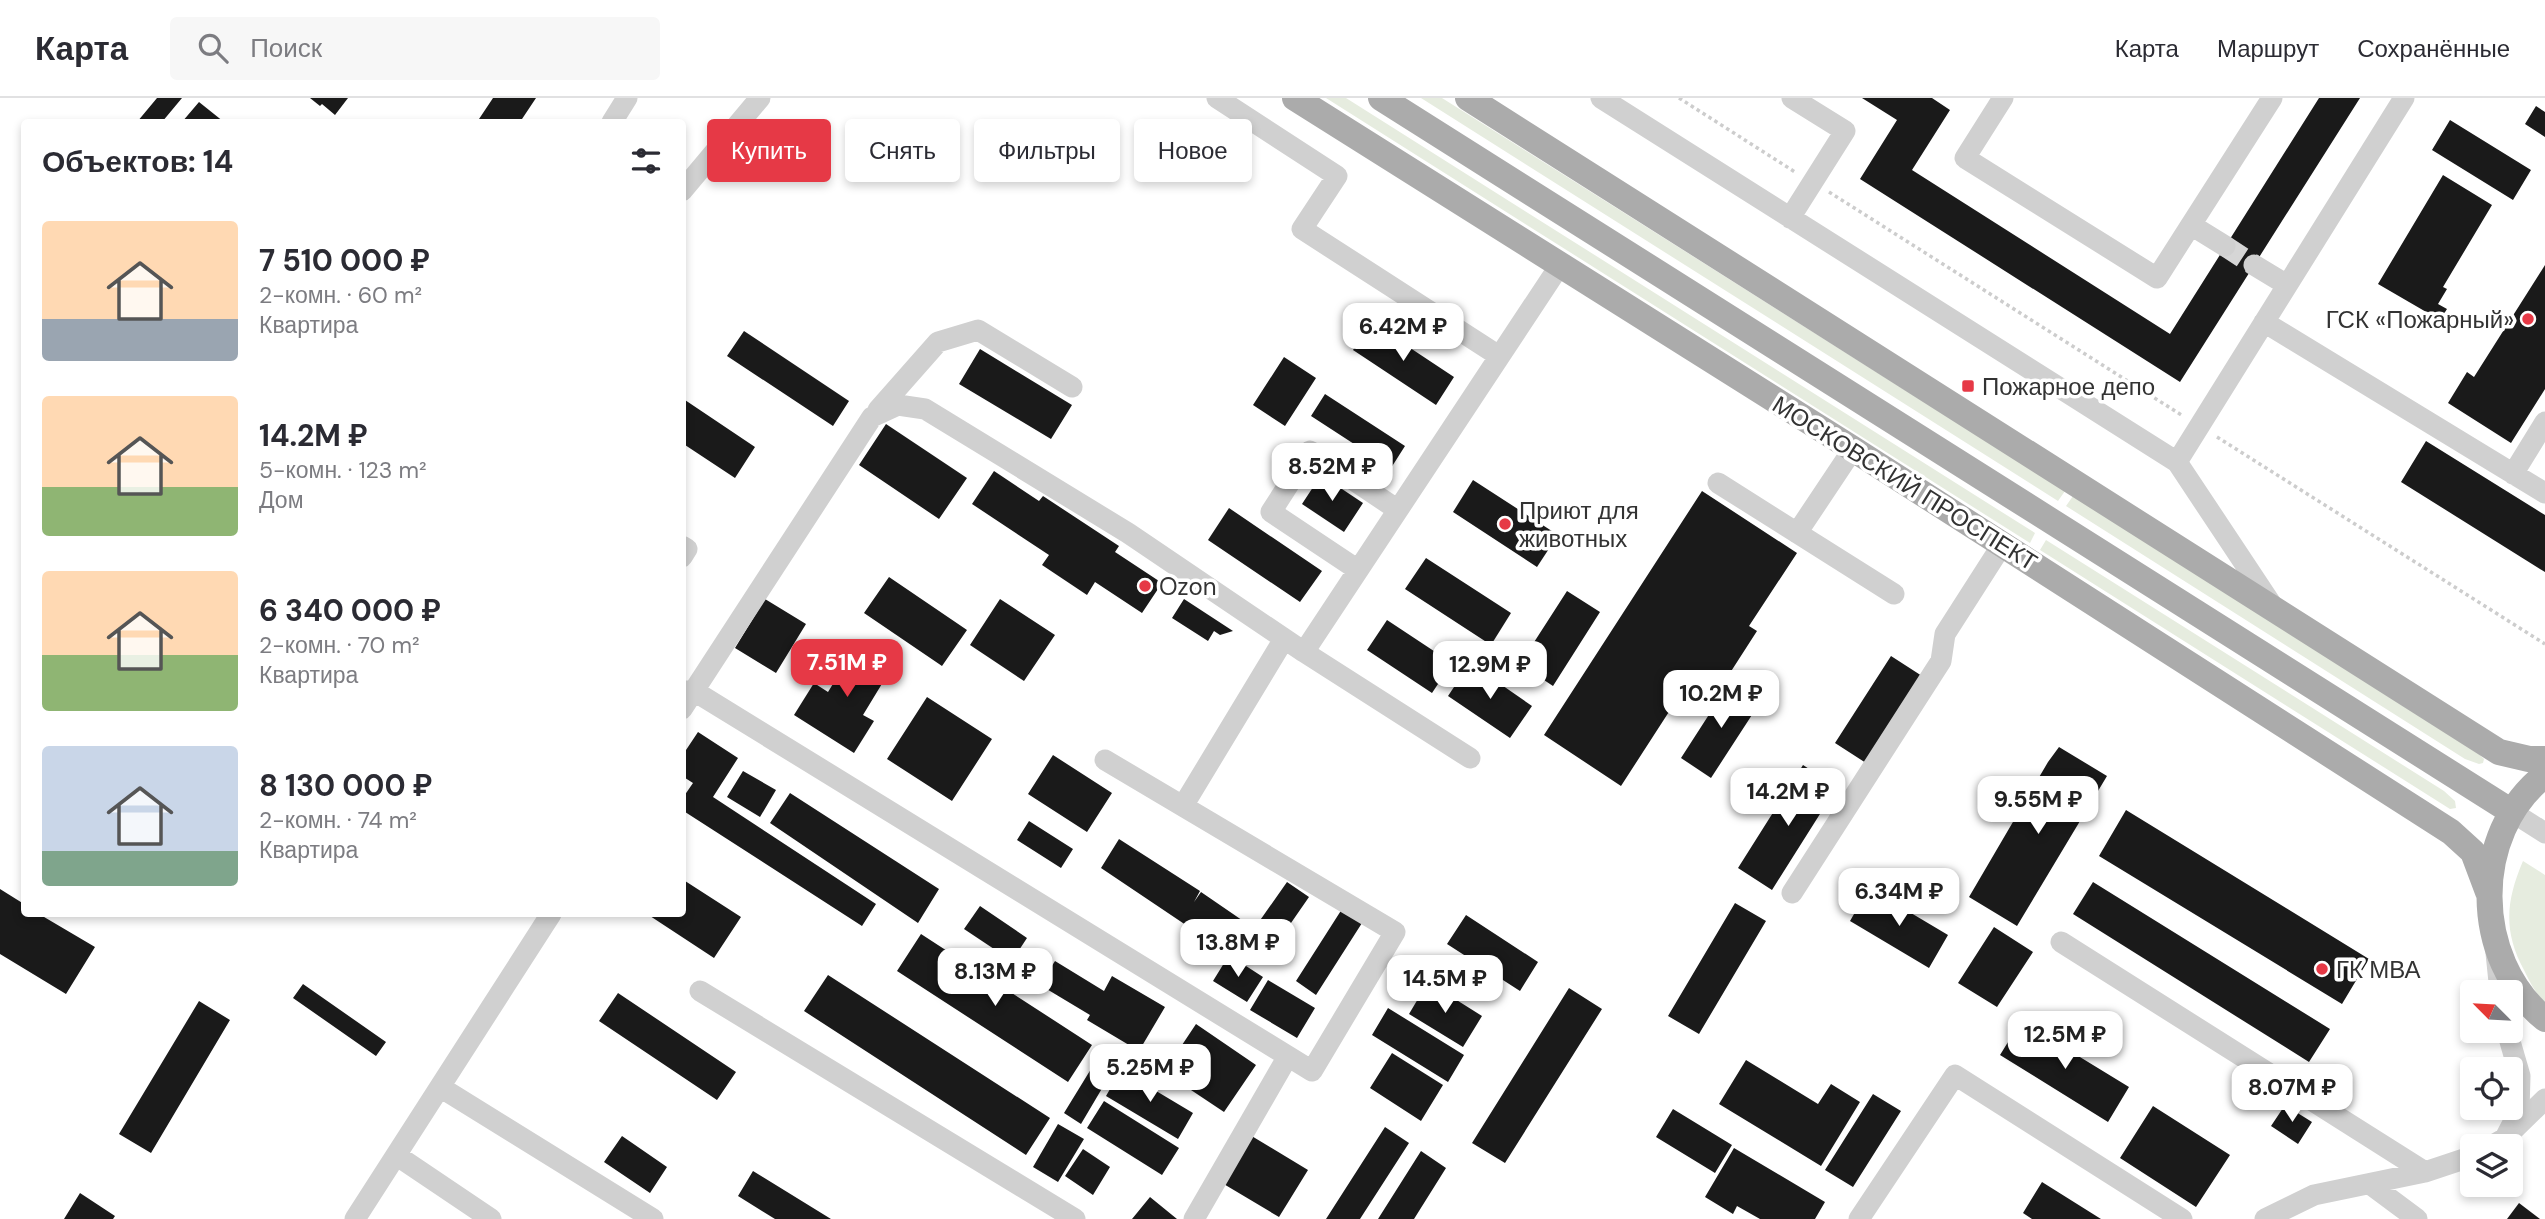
<!DOCTYPE html>
<html lang="ru">
<meta charset="utf-8">
<style>
body{margin:0;font-family:"DM Sans",sans-serif;background:#f7f7f7;color:#2b2b33;height:100vh;display:flex;flex-direction:column;font-size:26px;white-space:nowrap}
*{box-sizing:border-box;margin:0}
p{font-size:23px;color:#7c7c81}
.icon{flex:none;width:38px;height:38px;fill:none;stroke:currentColor;stroke-width:2;stroke-linecap:round;stroke-linejoin:round}
.map{position:relative;flex:1;overflow:hidden}
.panel{position:absolute;left:21px;top:21px;width:665px;height:798px;display:flex;flex-direction:column;background:#fff;border-radius:7px;box-shadow:0 4px 10px #0003}
.panel>*{flex:none}
.guide{position:absolute;left:707px;top:21px;width:665px;height:63px;display:flex;gap:14px}
.needle{width:46px;rotate:294deg}
.tools{position:absolute;left:2460px;top:882px;display:grid;gap:14px}
.tools a{display:grid;place-items:center;width:63px;height:63px;border-radius:7px;background:#fff;box-shadow:0 4px 10px #0003;font-size:35px}
.price{position:absolute;translate:-50% -60px;padding:0 16px;border-radius:14px;background:#fff;color:#222;font-size:23px;line-height:46px;filter:drop-shadow(0 2px 4px #0008)}
.price::after{content:'';position:absolute;left:50%;top:42px;width:21px;height:16px;margin-left:-10px;background:inherit;clip-path:polygon(0 0,100% 0,50% 100%)}
.price.on{background:#e63946;color:#fff}
ul{padding:0;list-style:none}
li{display:flex;align-items:center;gap:21px;height:175px;padding:0 21px}
li span{display:grid;place-items:center;flex:none;width:196px;height:140px;border-radius:7px;color:#555}
li>.icon{margin-inline-start:auto}
span .icon{width:84px;height:84px;fill:#fffc;stroke-width:1}
li b{font-size:30px}
h2{display:flex;justify-content:space-between;align-items:center;height:84px;padding:0 21px;font-size:30px}
.pill{padding:0 24px;border-radius:7px;background:#fff;box-shadow:0 4px 10px #0003;font-size:24px;line-height:63px}
.pill.on{background:#e63946;color:#fff}
header{display:flex;align-items:center;gap:42px;box-sizing:border-box;height:98px;padding:0 35px;background:#fff;border-bottom:2px solid #e1e1e2}
header strong{font-size:33px}
nav{display:flex;gap:38px;margin-inline-start:auto;font-size:24px}
.search{width:490px;height:63px;background:#f7f7f7;display:flex;align-items:center;gap:18px;box-sizing:border-box;padding:0 24px;border-radius:7px;color:#7c7c81;font-size:26px}
.map>svg:first-child{display:block}
</style>
<header>
<strong>Карта</strong>
<div class="search"><svg class="icon" aria-label="search" viewBox="0 0 24 24"><circle cx="10" cy="10" r="6"/><path d="M15 15l6 6"/></svg>Поиск</div>
<nav><a>Карта</a><a>Маршрут</a><a>Сохранённые</a></nav>
</header>
<div class="map">
<svg width="2545" height="1121" viewBox="0 0 2545 1121">
<rect width="100%" height="100%" fill="#fff"/>
<!-- green -->
<path fill="#e6ecdf" d="M1326,0h20l689,435 -5,10z
M1421,0h21l623,393 -7,10z
M2073,398l406,258 5,5 -1,4 -4,1 -14,-5 -399,-253z
M2046,442l398,251 11,10 1,7 -6,1 -410,-259z
M2523,763l22,14v127c-10,-9 -15,-20 -21,-32 -21,-39 -18,-69 -1,-109z"/>
<!-- building -->
<path fill="#1a1a1a" d="M157,0h25l-20,24h-25z
M310,0h38l-13,17 -13,-11 -2,2z
M493,0h43l-16,24h-43z
M1862,0h70l18,12 -38,60 258,164 149,-236h41l-180,284 -320,-203 37,-59z
M199,4l25,20h-42z
M2536,8l9,6v25l-20,-13z
M2450,22l81,50 -18,30 -81,-50z
M2443,77l49,30 -49,82 4,2 -9,15 9,5 -7,11 -62,-36z
M2545,167v124l-34,54 -63,-40 19,-31 7,5z
M1371,224l83,55 -18,28 -83,-55z
M744,233l105,70 -16,25 -106,-70z
M980,251l92,56 -21,34 -92,-55z
M1284,259l32,21 -31,48 -32,-21z
M1325,296l80,52 -14,22 -80,-52z
M682,300l73,49 -20,31 -53,-35z
M886,326l81,54 -28,41 -80,-54z
M2426,343l119,74v57l-144,-90z
M994,373l45,30 4,-5 76,50 -4,6 47,31 -20,30 -47,-31 -8,13 -45,-30 7,-10 -77,-51z
M1321,377l42,28 -19,29 -42,-28z
M1473,382l85,55 -21,32 -84,-55z
M1702,393l95,62 -48,73 8,5 -47,73 -25,-17 -64,99 -77,-51z
M1229,410l93,63 -22,31 -92,-62z
M1426,460l85,55 -20,32 -86,-56z
M889,479l78,53 -25,36 -78,-53z
M1567,493l33,21 -47,74 -33,-22z
M765,501l41,25 -30,49 -41,-25z
M1000,501l55,36 -31,46 -54,-36z
M1184,501l49,32 -13,4 -6,-4 -6,10 -36,-23z
M1387,522l65,43 -20,30 -65,-43z
M858,545l36,21 -31,51 11,6 -20,32 -60,-38 20,-32 14,9z
M1891,558l31,20 -56,87 -31,-20z
M1470,565l62,43 -22,32 -62,-42z
M1730,584l31,19 -50,77 -30,-20z
M927,599l65,42 -40,62 -65,-42z
M698,634l40,26 -25,39 163,107 -14,22 -180,-116v-11l11,-16 -11,-7v-20z
M2059,649l48,29 -90,150 -48,-29 79,-135z
M1053,657l59,38 -25,39 -59,-38z
M1803,667l34,22 -65,103 -34,-22z
M743,673l33,19 -16,27 -33,-20z
M790,695l149,96 -21,34 -148,-100z
M2126,712l243,149 -27,45 -243,-148z
M1029,723l44,28 -12,19 -44,-28z
M1119,741l81,52 -6,11 7,-10 51,35 -20,29 -131,-88z
M682,781l59,38 -27,41 -67,-44h35z
M1287,784l22,15 -45,65 -22,-16z
M2093,784l237,147 -21,33 -236,-148z
M1869,790l79,47 -19,33 -79,-47z
M0,791l24,15v10h15l56,33 -29,47 -66,-40z
M1735,805l31,18 -67,113 -31,-18z
M980,808l47,32 -15,23 -48,-32z
M1342,811l20,14 -46,72 -20,-14z
M1466,817l72,47 -18,29 -73,-47z
M1994,829l39,25 -36,55 -39,-24z
M921,836l171,111 -24,37 -171,-111z
M1229,857l34,22 -16,25 -34,-21z
M1055,863l49,30 8,-15 53,31 -26,44 -52,-31 3,-5 -50,-30z
M828,877l222,143 -24,37 -222,-144z
M1268,882l47,28 -18,30 -47,-28z
M1428,884l54,34 -19,31 -54,-33z
M303,886l83,58 -10,14 -83,-58z
M1569,890l33,21 -97,154 -33,-20z
M618,895l118,79 -19,28 -118,-79z
M199,903l31,19 -79,133 -32,-19z
M1388,910l76,47 -16,27 -76,-47z
M2021,923l108,66 -21,35 -108,-67z
M1196,926l60,41 -32,47 -60,-40z
M1392,955l51,32 -22,36 -51,-33z
M1746,962l72,44 13,-20 29,18 -39,64 -102,-62z
M1091,971l16,11 -26,44 -17,-11z
M1121,972l72,43 -15,26 -72,-43z
M1873,996l28,17 -48,76 -28,-17z
M1104,1003l75,47 -17,27 -75,-47z
M2285,1007l27,17 -14,22 -27,-18z
M2153,1008l77,49 -34,52 -76,-49z
M1673,1011l59,36 -17,28 -59,-36z
M1058,1026l26,15 -26,43 -25,-15z
M1385,1029l24,16 -49,76h-34z
M1250,1037l58,35 -29,47 -57,-34z
M622,1038l45,31 -17,26 -46,-31z
M1734,1050l91,54 -10,17h-55l-23,-13 -4,8 -28,-17z
M1083,1051l27,18 -17,28 -28,-19z
M1421,1053l25,17 -32,51h-36z
M753,1073l78,48h-56l-37,-23z
M2042,1084l59,37h-69l-9,-6z
M80,1095l35,23 -2,3h-49z
M1150,1099l27,22h-45z
M2519,1105l21,16h-33z"/>
<g fill="none" stroke-linecap="round" stroke-linejoin="round">
<!-- minor-tunnel -->
<path stroke="#d6d6d6" stroke-width="21" stroke-dasharray="21 10" stroke-linecap="butt" d="M2225,148l29,19"/>
<!-- path -->
<path stroke="#cdcdcd" stroke-width="3.5" stroke-dasharray="3.5 3.5" stroke-linecap="butt" d="M1679,0l116,74
M1829,94l354,224
M2217,339l328,207"/>
<!-- minor -->
<path stroke="#d0d0d0" stroke-width="21" d="M1217,0l120,78 -35,53 197,127
M1601,0l576,364 97,146
M2003,0l-38,60 192,120 115,-180
M612,24l15,-24
M682,93l78,-93
M1790,120l55,-87 -53,-33
M2191,127l34,21
M2254,167l33,20
M2264,224l281,171
M878,312l60,-68 40,-12 94,57
M2177,364l227,-364
M2513,376l32,-52
M1718,385l176,111
M1797,435l56,-84
M682,448l5,3 -5,8
M1358,472l-87,-58 39,-61 88,59
M1304,554l256,-387
M682,593h12l618,380 83,-139 -290,-172
M682,611l190,-292 26,-12 27,4 203,124 176,119 166,106
M1183,708l101,-167
M2512,714l33,21
M1792,795l149,-232 4,-27 57,-89
M2061,844l364,230
M2496,855l4,39
M700,893l375,228
M440,989l213,132
M2505,1040l14,-27 1,-35 -13,-45
M2491,1048l14,-8 40,-39
M396,1057l95,64
M2370,1086l47,35
M355,1121l196,-305
M1194,1121l94,-163
M1859,1121l96,-144 227,144
M2265,1121l49,-24 111,-23 48,-16"/>
<!-- major -->
<path stroke="#ababab" stroke-width="26" d="M1295,0l558,351 598,383 22,20 15,40
M1381,0l1131,714
M1468,0l1031,654 30,7h16
M2545,677c-75,58 -73,185 0,244"/>
</g>
<!-- markers -->
<g fill="#e63946" stroke="#fff" stroke-width="2.5">
<circle cx="2528" cy="221" r="7"/>
<rect x="1961" y="281" width="14" height="14" rx="3.5"/>
<circle cx="1505" cy="426" r="7"/>
<circle cx="1145" cy="488" r="7"/>
<circle cx="2322" cy="871" r="7"/>
</g>
<g text-anchor="middle" dominant-baseline="central" stroke-width="7" stroke-linejoin="round" paint-order="stroke">
<!-- poi labels -->
<g font-size="24" fill="#333" stroke="#fff" text-anchor="start">
<text x="2514" y="221" text-anchor="end">ГСК «Пожарный»</text>
<text x="1982" y="288">Пожарное депо</text>
<text x="1519" y="412">Приют для<tspan x="1519" dy="28">животных</tspan></text>
<text x="1159" y="488">Ozon</text>
<text x="2336" y="871">ГК МВА</text>
</g>
<!-- street labels -->
<g font-size="24" fill="#333" stroke="#fff">
<text transform="translate(1905 385) rotate(32)">МОСКОВСКИЙ ПРОСПЕКТ</text>
</g>
</g>
</svg>
<div class="tools">
<a><svg class="needle" viewBox="-14 -14 28 28"><path d="M0-13l5 13h-10z" fill="#e53935"/><path d="M0 13l5-13h-10z" fill="#7c7c81"/></svg></a>
<a><svg class="icon" aria-label="locate" viewBox="0 0 24 24"><circle cx="12" cy="12" r="6"/><path d="M12 2v4M12 18v4M2 12h4M18 12h4"/></svg></a>
<a><svg class="icon" aria-label="layers" viewBox="0 0 24 24"><path d="M12 4l9 5-9 5-9-5zM3 14l9 5 9-5"/></svg></a>
</div>
<b class="price" style="left:1403px;top:265px">6.42M ₽</b>
<b class="price" style="left:1332px;top:405px">8.52M ₽</b>
<b class="price on" style="left:847px;top:601px">7.51M ₽</b>
<b class="price" style="left:1490px;top:603px">12.9M ₽</b>
<b class="price" style="left:1721px;top:632px">10.2M ₽</b>
<b class="price" style="left:1788px;top:730px">14.2M ₽</b>
<b class="price" style="left:2038px;top:738px">9.55M ₽</b>
<b class="price" style="left:1899px;top:830px">6.34M ₽</b>
<b class="price" style="left:1238px;top:881px">13.8M ₽</b>
<b class="price" style="left:995px;top:910px">8.13M ₽</b>
<b class="price" style="left:1445px;top:917px">14.5M ₽</b>
<b class="price" style="left:2065px;top:973px">12.5M ₽</b>
<b class="price" style="left:1150px;top:1006px">5.25M ₽</b>
<b class="price" style="left:2292px;top:1026px">8.07M ₽</b>
<div class="guide">
<a class="pill on">Купить</a>
<a class="pill">Снять</a>
<a class="pill">Фильтры</a>
<a class="pill">Новое</a>
</div>
<section class="panel">
<h2>Объектов: 14<svg class="icon" aria-label="filters" viewBox="0 0 24 24"><path d="M4 7h16M4 17h16"/><circle cx="9" cy="7" r="2"/><circle cx="15" cy="17" r="2"/></svg></h2>
<ul>
<li><span style="background:linear-gradient(#ffd9b3 70%,#9aa5b1 0)"><svg class="icon" aria-label="home" viewBox="0 0 24 24"><path d="M3 11l9-7 9 7M6 9v11h12V9"/></svg></span><div><b>7 510 000 ₽</b><p>2-комн. · 60 m²</p><p>Квартира</p></div></li>
<li><span style="background:linear-gradient(#ffd9b3 65%,#8fb573 0)"><svg class="icon" aria-label="home" viewBox="0 0 24 24"><path d="M3 11l9-7 9 7M6 9v11h12V9"/></svg></span><div><b>14.2M ₽</b><p>5-комн. · 123 m²</p><p>Дом</p></div></li>
<li><span style="background:linear-gradient(#ffd9b3 60%,#8fb573 0)"><svg class="icon" aria-label="home" viewBox="0 0 24 24"><path d="M3 11l9-7 9 7M6 9v11h12V9"/></svg></span><div><b>6 340 000 ₽</b><p>2-комн. · 70 m²</p><p>Квартира</p></div></li>
<li><span style="background:linear-gradient(#c9d6e8 75%,#7fa58c 0)"><svg class="icon" aria-label="home" viewBox="0 0 24 24"><path d="M3 11l9-7 9 7M6 9v11h12V9"/></svg></span><div><b>8 130 000 ₽</b><p>2-комн. · 74 m²</p><p>Квартира</p></div></li>
</ul>
</section>
</div>
